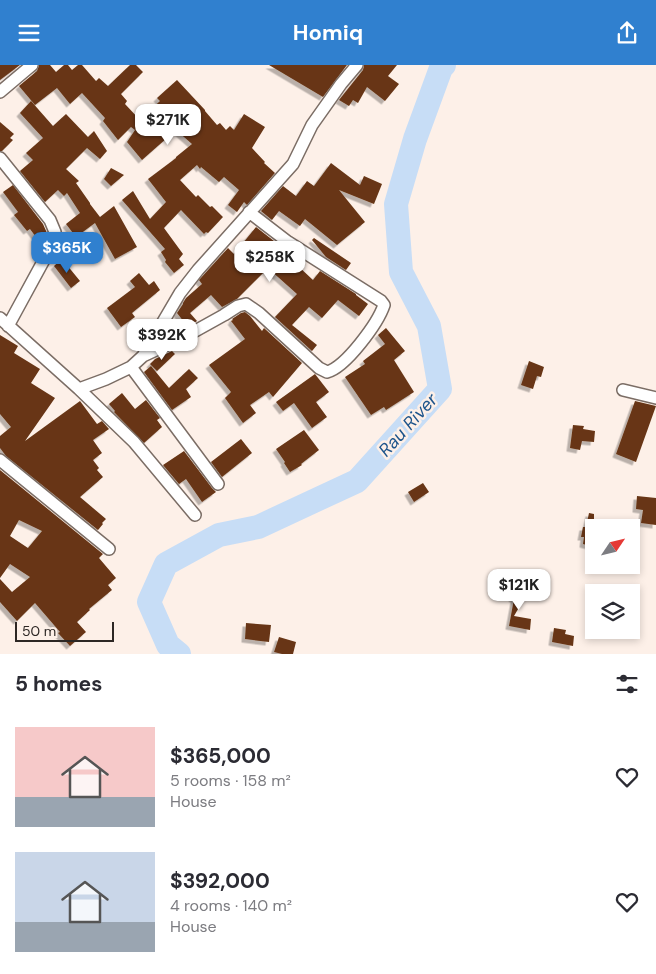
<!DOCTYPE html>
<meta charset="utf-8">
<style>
body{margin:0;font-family:"DM Sans",sans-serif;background:#f2f2f3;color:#2b2b33;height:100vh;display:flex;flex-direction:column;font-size:19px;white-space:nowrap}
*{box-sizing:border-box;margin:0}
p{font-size:16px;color:#7c7c81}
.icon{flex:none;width:28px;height:28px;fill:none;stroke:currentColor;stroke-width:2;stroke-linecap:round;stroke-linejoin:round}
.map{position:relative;height:589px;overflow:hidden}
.drawer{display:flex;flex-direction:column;background:#fff;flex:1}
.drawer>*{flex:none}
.needle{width:32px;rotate:55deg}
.tools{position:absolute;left:585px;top:454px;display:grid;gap:10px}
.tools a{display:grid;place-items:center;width:55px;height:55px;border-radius:0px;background:#fff;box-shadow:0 2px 8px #0003;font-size:25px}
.scale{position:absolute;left:15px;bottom:12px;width:99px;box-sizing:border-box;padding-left:5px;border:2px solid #2d2724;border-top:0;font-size:14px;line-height:18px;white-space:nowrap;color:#2d2724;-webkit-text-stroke:4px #fdf0e8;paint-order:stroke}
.price{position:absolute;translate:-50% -42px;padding:0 11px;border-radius:10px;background:#fff;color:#222;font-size:16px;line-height:32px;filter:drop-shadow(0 1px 2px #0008)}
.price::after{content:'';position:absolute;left:50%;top:30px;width:15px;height:11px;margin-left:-8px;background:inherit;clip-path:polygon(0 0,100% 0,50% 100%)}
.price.on{background:#3080cf;color:#fff}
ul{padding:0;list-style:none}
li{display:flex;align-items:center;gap:15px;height:125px;padding:0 15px}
li span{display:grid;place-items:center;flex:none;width:140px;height:100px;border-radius:0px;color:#555}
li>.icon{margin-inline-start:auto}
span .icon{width:60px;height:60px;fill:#fffc;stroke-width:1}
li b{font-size:21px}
h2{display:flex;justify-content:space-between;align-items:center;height:60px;padding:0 15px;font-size:21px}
header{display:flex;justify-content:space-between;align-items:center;height:65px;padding:0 15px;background:#3080cf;color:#fff;font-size:22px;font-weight:700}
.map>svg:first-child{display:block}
</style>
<header><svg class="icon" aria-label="menu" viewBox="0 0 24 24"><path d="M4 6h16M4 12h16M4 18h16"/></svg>Homiq<svg class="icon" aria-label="share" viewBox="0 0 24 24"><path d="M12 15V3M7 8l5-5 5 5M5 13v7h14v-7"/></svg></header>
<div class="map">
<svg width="656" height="589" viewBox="0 0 656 589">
<defs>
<filter id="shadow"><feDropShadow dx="-3.5" dy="3.5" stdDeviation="0" flood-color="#0004"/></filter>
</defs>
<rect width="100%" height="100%" fill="#fdf0e8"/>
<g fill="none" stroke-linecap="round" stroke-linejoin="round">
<!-- river -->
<path stroke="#c7ddf6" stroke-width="24" d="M179,589l-11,-9 -19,-43 17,-38 53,-29 39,-8 99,-46 83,-92 -11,-63 -28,-54 -5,-68 19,-65 26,-71 3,-3"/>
</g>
<!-- building -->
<path fill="#673615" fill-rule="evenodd" filter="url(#shadow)" d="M0,0h20l-20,15z
M39,0h11l6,7 8,-7h4l4,5 6,-5h4l14,16 3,-3 9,8 22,-21h6l7,7 -22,22 6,7 -2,3 15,16 20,-19 -3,-3 20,-18 28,30v1l12,14 3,-2 6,7 4,-4 4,4 10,-16 21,13 -13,21 13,14 -1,1 11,10 -28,32 -3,-3 -7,10 -9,-7 11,-15 -15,-13 -5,5 -18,-15 -1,2 -3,-4 -17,15 16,17 2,-2 12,12 2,-1 11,11 -15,16 -2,-1 -2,2 -23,-24 -17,18 19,26 -4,5 5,6 -10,8 -9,-11 1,-2 -5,-8 4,-3 -43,-49 11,-9 17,28 16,-17 -18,-23 28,-21v-1l16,-13 -16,-14 -34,30 -15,-18 8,-12 -4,-3 -13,13 -15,-19 2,-3 -23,-25 -12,11 -13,-16 -22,17 -16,-19 18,-15z
M269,0h78l-24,32z
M364,0h33l-9,11 11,8 -14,17 -18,-14 -9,16 -5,-3 -4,6 -10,-6 24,-30z
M31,36l22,25 13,-12 22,23 6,-6 13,20 -7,8 -13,-11 -21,21 13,12 -3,2 14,20v1l10,13 14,-11 23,41 -22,12 -20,-36 -19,14 -10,-13 14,-11 -13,-20 -3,3 -6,-6 -13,12 -25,-31 13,-11 -7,-7 17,-15 -23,-25z
M0,57l14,12 -4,4 3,2 -11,11h-2z
M331,98l29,22 4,-9 18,8 -8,20 -35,-14 26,32 -28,23 -32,-26 -5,7 -21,-15 -7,9 -11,-9 22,-25 13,10 11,-15 7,5z
M111,103l13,7 -13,11 -7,-7z
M13,120l30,39 4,9v1l-8,7 -9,-12 -3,2 -13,-16 4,-3 -15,-20z
M256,162l27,21 18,11 -4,6 16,15 7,-9 36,23v1l12,9 -9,12 -21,-16 -16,18 -13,-11 -17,18 25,20 -5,6 -37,-34 22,-23 -28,-25 -1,2 -1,-2 -30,30 -15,8 -11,-12 -21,18 7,8 -9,6 -11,-14 6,-9v-1l3,-5 16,-14 -3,-4 29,-32 6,6z
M314,173l37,25 -5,7 -20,-13 -14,-17z
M62,194l18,22 -9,7 -17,-22z
M139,208l10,12 5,-4 6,9 -28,23 3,4 -14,10 -14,-19 28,-21 -5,-6z
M245,247l5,4 12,15 2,-3 38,35 -29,34 -4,-5 -19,13 6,8 -13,10 -18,-25 6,-6 -22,-27 36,-26 -14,-18 2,-1 -1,-1 9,-6z
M386,263l19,23 -11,9 20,32 -28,18 -2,-3 -13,8 -26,-38 20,-13 -2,-3 22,-17 -7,-9z
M0,270l18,11 -4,7 26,16 -9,14 24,15 -30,43 55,-40 17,23 5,-3 7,8 -16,11 9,13 -9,7 6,8 -2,2 6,7 -23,20 26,22 -4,4 1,1 -5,6 -92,-74 -6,-8v-12l11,-9 -11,-13z
M172,286l3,3 -18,17 -7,-7 5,-5z
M529,296l15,6 -3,10 -4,-1 -4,13 -12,-4z
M151,301l18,22 20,-19 9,9 -12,11 5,8 -19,13 -28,-38z
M315,309l14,18 -13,10 11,15 -15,11 -18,-25 -11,8 -7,-9z
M122,328l13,16 11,-9 14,18 -3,2 5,7 -18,16 -30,-31 1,-1 -6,-7z
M635,336l21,5 -20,56 -20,-8z
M573,360l11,1 -1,3 12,2 -1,11 -12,-1 -2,9 -10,-2z
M304,365l15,20 -18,14 1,1 -12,7 -6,-9 1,-1 -9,-13z
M241,374l11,14 -30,24 -11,-15z
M184,386l28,37 4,4 -14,10 -16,-23 -7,5 -16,-19z
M0,405l103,84 -4,4 17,20 -8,7 4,5 -23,19 1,1 -13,12 9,10 -16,14 -12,-13 2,-1 -25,-29 -18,18 -17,-19v-23l12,13 18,-15 -20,-13 -10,14zM19,455l23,11 -14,17 -18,-12z
M423,418l6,9 -15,10 -6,-10z
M637,431l19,2v27l-15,-2 2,-13 -7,-1z
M589,448l5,1v33l-11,-3 1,-7h-3l2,-10h3z
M518,521l10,6 -14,24 17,3 -1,11 -21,-4 5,-27 -2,-1z
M246,558l25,2 -2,17 -24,-3z
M554,563l12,2 -1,4 9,2 -1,10 -21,-4z
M279,572l17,5 -3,12h-11l-8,-2z"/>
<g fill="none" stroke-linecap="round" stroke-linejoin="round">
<defs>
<path id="street" d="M0,27l32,-27
M0,93l50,62 5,12 -4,15 -43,79
M0,253l79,71 55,53 61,73
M143,291l45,-21 36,-20 14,-9 8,-2 13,9 60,55 8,4c19,-5 51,-49 57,-67l-3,-4 -93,-59 -39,-30
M131,302l87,117
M79,324l27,-10 25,-12 12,-11 37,-63 18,-23 95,-106 19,-39 29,-41 16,-19
M623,325l33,8
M0,395l109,89"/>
</defs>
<!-- street casing -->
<use href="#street" stroke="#7b6d65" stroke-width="14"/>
<!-- street -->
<use href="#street" stroke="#fff" stroke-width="11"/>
</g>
<g text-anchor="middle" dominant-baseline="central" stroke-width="5" stroke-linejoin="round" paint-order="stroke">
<!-- water labels -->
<g font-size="18" font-style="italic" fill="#1d548b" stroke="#fdf0e8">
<text transform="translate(408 360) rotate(-48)">Rau River</text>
</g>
</g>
</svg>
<div class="tools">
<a><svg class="needle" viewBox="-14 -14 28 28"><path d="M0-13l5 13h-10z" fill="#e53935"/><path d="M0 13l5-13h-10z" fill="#7c7c81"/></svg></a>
<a><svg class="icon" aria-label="layers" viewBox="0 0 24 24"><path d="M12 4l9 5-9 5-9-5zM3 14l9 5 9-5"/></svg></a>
</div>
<div class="scale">50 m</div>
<b class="price" style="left:168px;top:81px">$271K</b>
<b class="price on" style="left:67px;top:209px">$365K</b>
<b class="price" style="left:270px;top:218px">$258K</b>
<b class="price" style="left:162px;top:296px">$392K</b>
<b class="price" style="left:519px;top:546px">$121K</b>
</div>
<section class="drawer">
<h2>5 homes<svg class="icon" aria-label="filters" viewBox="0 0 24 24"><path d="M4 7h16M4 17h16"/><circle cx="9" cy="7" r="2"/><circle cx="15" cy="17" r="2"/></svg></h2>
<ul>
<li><span style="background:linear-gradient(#f6c9c9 70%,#9aa5b1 0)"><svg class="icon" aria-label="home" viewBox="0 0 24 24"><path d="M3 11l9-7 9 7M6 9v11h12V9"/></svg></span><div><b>$365,000</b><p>5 rooms · 158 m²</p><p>House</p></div><svg class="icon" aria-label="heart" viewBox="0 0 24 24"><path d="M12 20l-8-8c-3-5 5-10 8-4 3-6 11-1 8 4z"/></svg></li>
<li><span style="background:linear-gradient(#c9d6e8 70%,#9aa5b1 0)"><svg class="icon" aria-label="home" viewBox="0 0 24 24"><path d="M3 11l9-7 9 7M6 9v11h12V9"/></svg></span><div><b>$392,000</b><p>4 rooms · 140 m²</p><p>House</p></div><svg class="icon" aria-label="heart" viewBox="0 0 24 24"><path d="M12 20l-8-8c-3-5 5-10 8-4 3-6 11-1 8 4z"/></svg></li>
</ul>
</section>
